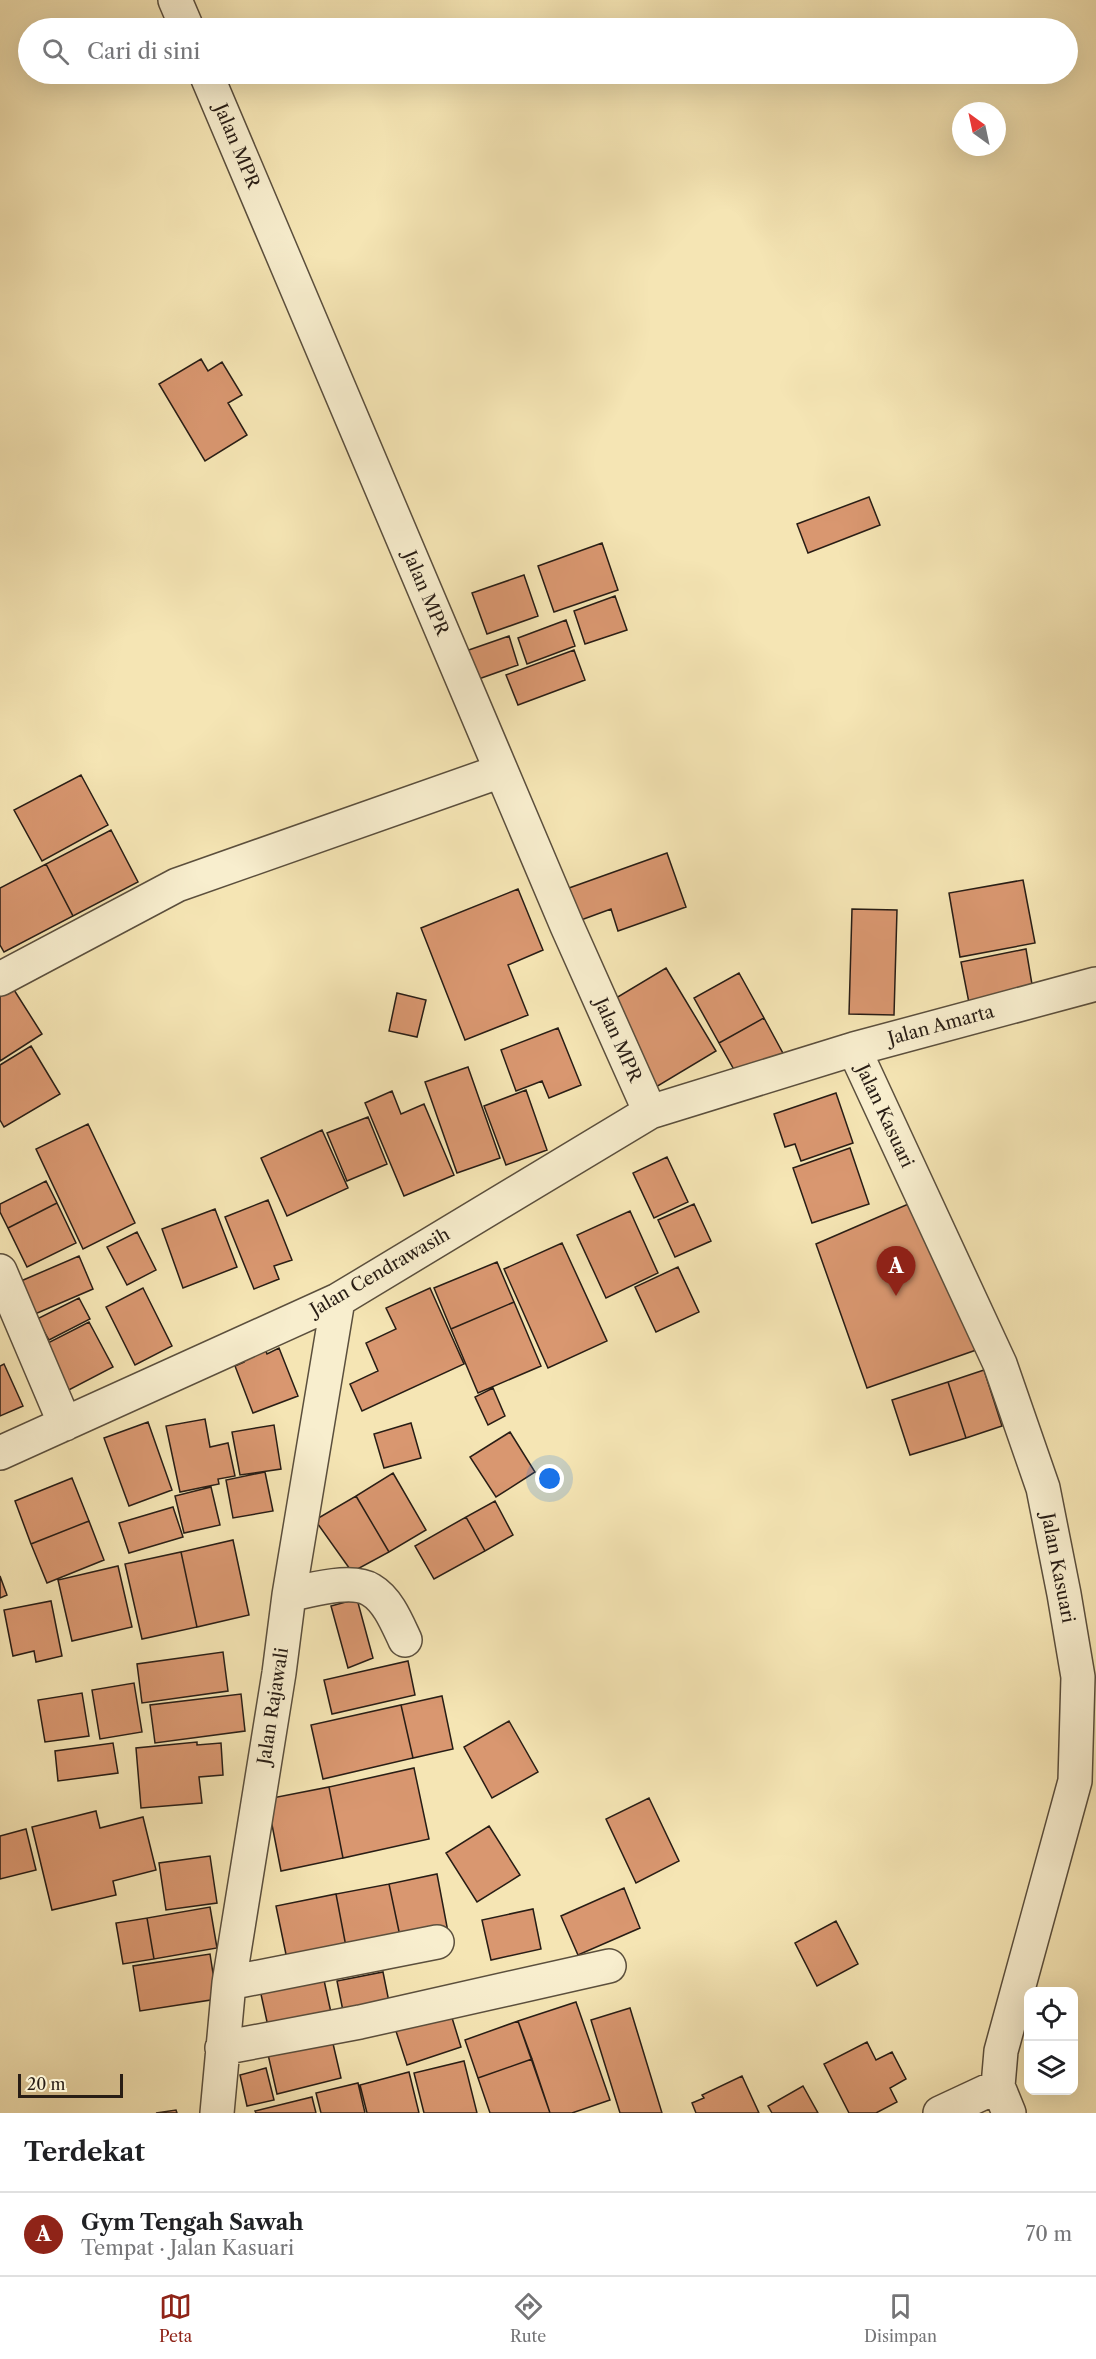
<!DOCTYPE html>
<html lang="id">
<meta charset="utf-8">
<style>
body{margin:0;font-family:"Libre Caslon Text",serif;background:#f6f6f6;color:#202124}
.controls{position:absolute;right:18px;bottom:18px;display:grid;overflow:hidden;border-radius:12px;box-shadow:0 6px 24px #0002}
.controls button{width:54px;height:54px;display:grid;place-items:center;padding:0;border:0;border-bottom:2px solid #e0e0e0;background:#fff;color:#202124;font:30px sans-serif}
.compass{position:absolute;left:952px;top:102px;width:54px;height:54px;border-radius:50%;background:#fff;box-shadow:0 6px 24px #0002;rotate:327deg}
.scale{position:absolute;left:18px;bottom:15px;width:105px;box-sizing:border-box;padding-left:6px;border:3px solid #281d15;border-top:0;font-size:16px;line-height:21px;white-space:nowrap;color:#281d15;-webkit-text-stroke:4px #f8eece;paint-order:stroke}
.you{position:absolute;left:550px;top:1479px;width:21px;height:21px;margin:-15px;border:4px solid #fff;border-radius:50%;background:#1a73e8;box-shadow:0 0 0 9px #1a73e833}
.badge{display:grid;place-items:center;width:39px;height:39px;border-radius:50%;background:#8f2418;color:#fff;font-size:20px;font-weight:700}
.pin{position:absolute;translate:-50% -50px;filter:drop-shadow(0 2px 3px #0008)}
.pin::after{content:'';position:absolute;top:32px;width:21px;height:18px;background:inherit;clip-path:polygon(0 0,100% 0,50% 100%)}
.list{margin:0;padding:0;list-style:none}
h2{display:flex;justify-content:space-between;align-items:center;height:78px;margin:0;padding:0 24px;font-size:26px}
h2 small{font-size:20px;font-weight:400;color:#757577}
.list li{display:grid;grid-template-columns:39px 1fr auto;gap:18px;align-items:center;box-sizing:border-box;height:84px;padding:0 24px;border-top:2px solid #e0e0e0}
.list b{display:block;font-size:22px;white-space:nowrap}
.list p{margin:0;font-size:20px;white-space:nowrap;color:#757577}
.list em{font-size:20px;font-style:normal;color:#757577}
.icon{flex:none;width:33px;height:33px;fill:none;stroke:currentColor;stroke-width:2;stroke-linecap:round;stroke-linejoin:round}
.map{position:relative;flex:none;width:1096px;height:2113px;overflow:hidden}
.search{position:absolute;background:#fff;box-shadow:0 6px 24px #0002;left:18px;right:18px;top:18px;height:66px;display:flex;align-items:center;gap:15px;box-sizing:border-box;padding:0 21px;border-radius:33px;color:#757577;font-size:22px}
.sheet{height:162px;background:#fff}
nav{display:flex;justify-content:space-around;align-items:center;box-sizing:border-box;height:84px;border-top:2px solid #e0e0e0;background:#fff;font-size:16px;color:#757577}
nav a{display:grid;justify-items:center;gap:3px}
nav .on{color:#8f2418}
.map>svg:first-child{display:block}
.building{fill:#d99770;stroke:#281d15;stroke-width:1.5}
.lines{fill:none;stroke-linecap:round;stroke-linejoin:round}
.minor-casing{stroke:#5b4f3d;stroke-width:36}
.minor{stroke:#f8eece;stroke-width:33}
.labels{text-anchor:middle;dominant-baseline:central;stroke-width:5;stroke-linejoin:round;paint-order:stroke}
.street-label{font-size:18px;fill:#281d15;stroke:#f8eece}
</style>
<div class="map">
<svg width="1096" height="2113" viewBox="0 0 1096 2113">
<rect width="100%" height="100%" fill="#f5e5b4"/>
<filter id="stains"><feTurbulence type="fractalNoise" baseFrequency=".00333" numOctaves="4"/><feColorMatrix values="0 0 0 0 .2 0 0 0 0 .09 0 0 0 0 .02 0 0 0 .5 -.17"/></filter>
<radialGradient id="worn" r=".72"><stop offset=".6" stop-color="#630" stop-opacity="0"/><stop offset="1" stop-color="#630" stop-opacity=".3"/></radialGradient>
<path class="building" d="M201,359L208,371L222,362L242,395L228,403L247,435L205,461L159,384Z
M869,497L880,525L808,553L797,524Z
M602,543L618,590L554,612L538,566Z
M524,575L538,616L487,634L472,593Z
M615,596L627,630L585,644L574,611Z
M566,620L575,646L527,664L518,638Z
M509,636L518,665L473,681L463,652Z
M574,650L585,680L518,705L506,675Z
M81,775L108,825L42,861L14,810Z
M111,830L138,882L73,916L46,864Z
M667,853L686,907L618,931L611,909L581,920L569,888Z
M46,864L73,916L4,952L0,945V888Z
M1023,880L1035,943L960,957L949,893Z
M518,889L543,950L508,965L528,1015L465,1040L421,928Z
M852,909L897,910L894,1015L849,1014Z
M1026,949L1034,996L970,1008L961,962Z
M666,968L716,1051L656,1087L606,1004Z
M739,973L764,1018L719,1043L694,998Z
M9,982L42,1034L0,1061V988Z
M397,993L426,1000L417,1037L389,1031Z
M764,1018L785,1057L741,1082L719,1043Z
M558,1028L581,1085L549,1098L542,1081L516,1091L501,1050Z
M31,1046L60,1094L4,1127L0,1120V1065Z
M468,1067L500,1158L457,1173L425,1082Z
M526,1090L547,1150L506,1165L484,1106Z
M392,1091L401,1114L424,1104L454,1175L404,1196L365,1103Z
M836,1093L853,1143L801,1161L795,1144L785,1147L774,1114Z
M368,1117L387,1164L347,1181L327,1133Z
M88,1124L135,1223L83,1249L36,1149Z
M322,1130L348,1188L287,1216L261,1158Z
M850,1148L869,1204L812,1223L793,1168Z
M667,1157L688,1202L654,1218L633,1173Z
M46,1181L57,1203L8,1228L0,1212V1204Z
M268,1200L292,1260L274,1266L279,1279L254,1289L225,1217Z
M913,1202L982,1348L867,1388L816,1244Z
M57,1203L76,1243L27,1267L8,1228Z
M694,1204L711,1241L675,1257L658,1220Z
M215,1209L237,1267L183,1288L162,1229Z
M630,1211L658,1273L606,1298L577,1235Z
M137,1232L156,1270L127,1285L107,1247Z
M562,1243L607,1341L548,1368L504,1269Z
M79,1256L93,1289L35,1314L21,1281Z
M497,1262L514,1302L451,1329L434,1288Z
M678,1267L699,1312L656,1332L635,1287Z
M143,1288L172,1346L135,1365L106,1307Z
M430,1288L464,1364L362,1411L350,1384L378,1371L366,1343L396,1329L386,1308Z
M79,1298L90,1319L49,1340L37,1319Z
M514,1302L541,1366L478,1393L451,1329Z
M89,1322L113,1367L63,1393L40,1347Z
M263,1343L267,1354L279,1348L298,1396L253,1413L235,1366L244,1362L240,1352Z
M4,1364L23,1406L0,1416V1366Z
M984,1370L1002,1426L966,1438L948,1382Z
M948,1382L966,1438L910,1455L892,1400Z
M493,1388L505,1416L488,1425L475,1397Z
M205,1419L210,1447L228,1443L235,1476L218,1479L219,1484L180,1492L166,1426Z
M148,1422L172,1490L129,1506L104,1438Z
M411,1423L421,1458L384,1468L374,1434Z
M274,1425L281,1469L240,1475L232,1432Z
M510,1432L535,1472L496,1497L470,1457Z
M265,1472L273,1511L233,1518L226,1480Z
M393,1473L426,1530L389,1552L356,1496Z
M72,1478L89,1521L31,1544L15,1501Z
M211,1487L220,1525L184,1533L175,1496Z
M356,1496L389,1552L352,1572L315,1520Z
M495,1501L513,1535L485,1551L466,1517Z
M173,1507L183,1537L129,1553L119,1523Z
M466,1517L485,1551L434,1579L415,1546Z
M89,1521L104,1560L47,1583L31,1544Z
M233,1540L249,1615L197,1627L181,1552Z
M181,1552L197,1627L142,1639L125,1564Z
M118,1566L132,1627L72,1641L58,1580Z
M0,1576L7,1595L0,1598Z
M357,1599L373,1658L348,1668L331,1606Z
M51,1601L62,1656L36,1662L34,1651L13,1656L4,1610Z
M223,1652L228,1691L142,1703L137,1664Z
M408,1661L415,1695L332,1714L324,1680Z
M134,1683L142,1732L100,1739L92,1690Z
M82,1693L89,1736L45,1742L38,1700Z
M241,1694L245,1731L155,1743L150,1705Z
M442,1696L453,1749L413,1758L401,1705Z
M401,1705L413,1758L323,1779L311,1725Z
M509,1721L538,1772L492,1798L464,1747Z
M197,1742V1745L221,1743L223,1775L199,1777L202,1803L141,1808L136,1748Z
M113,1743L118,1773L58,1781L55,1751Z
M414,1768L429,1839L343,1858L329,1787Z
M329,1787L343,1858L281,1871L267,1799Z
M649,1798L679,1861L636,1883L606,1819Z
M96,1811L100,1828L143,1817L156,1870L113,1881L116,1895L52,1910L32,1827Z
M489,1826L520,1875L477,1902L446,1853Z
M26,1829L36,1870L0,1879V1836Z
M210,1856L217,1903L166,1910L159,1863Z
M437,1874L448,1932L401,1941L389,1884Z
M389,1884L401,1941L347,1952L336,1894Z
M624,1888L640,1928L578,1955L561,1916Z
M336,1894L347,1952L288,1964L276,1906Z
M210,1907L217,1948L154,1959L147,1918Z
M533,1909L541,1949L491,1960L482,1920Z
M147,1918L154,1959L123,1964L116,1923Z
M836,1921L858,1964L817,1986L795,1943Z
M210,1954L217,1999L140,2011L133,1966Z
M322,1971L332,2017L269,2031L259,1985Z
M383,1972L390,2007L344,2016L337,1981Z
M576,2002L610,2100L572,2113H550L518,2021Z
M449,2008L461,2047L407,2065L394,2025Z
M630,2008L662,2113H620L591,2020Z
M518,2021L532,2059L478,2078L465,2040Z
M331,2035L341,2078L277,2094L267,2050Z
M867,2042L876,2060L892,2052L906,2079L890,2088L897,2102L876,2113H849L824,2064Z
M532,2059L550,2113H490L478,2078Z
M464,2061L477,2113H424L414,2073Z
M266,2068L274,2100L247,2106L240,2075Z
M409,2072L419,2113H367L360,2085Z
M742,2076L759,2113H696L692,2103L704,2098L702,2095Z
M358,2083L365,2113H321L316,2093Z
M803,2086L818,2113H772L768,2106Z
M312,2097L316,2113H256L255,2111Z
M176,2110L177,2113H156Z"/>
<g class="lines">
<defs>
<path id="minor" d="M175,0L187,28
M206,74L567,926L650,1112
M0,979L177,885L501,771
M854,1049L1000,1364L1043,1488L1064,1594L1078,1677L1075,1781L1001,2051L998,2086L1009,2113
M0,1271L65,1424
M0,1453L338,1300L650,1112L854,1049L1096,984
M289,1595C309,1590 352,1578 371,1590C388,1600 397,1623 405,1640
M229,1983L437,1942
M222,2048L360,2022L609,1966
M217,2113L229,1983L279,1673L289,1595L338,1300
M940,2113L998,2086"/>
</defs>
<use href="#minor" class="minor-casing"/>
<use href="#minor" class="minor"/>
</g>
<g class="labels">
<g class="street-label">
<text transform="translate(237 146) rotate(67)">Jalan MPR</text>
<text transform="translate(426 593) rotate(67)">Jalan MPR</text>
<text transform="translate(941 1025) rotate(-15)">Jalan Amarta</text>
<text transform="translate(618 1040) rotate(66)">Jalan MPR</text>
<text transform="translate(885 1116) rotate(65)">Jalan Kasuari</text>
<text transform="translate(380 1272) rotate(-30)">Jalan Cendrawasih</text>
<text transform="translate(1058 1568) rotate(79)">Jalan Kasuari</text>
<text transform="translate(273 1706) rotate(-81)">Jalan Rajawali</text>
</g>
</g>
<rect width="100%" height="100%" filter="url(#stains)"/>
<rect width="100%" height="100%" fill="url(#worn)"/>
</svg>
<div class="controls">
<button><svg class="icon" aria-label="locate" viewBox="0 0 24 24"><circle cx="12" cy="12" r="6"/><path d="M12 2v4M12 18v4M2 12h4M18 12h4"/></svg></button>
<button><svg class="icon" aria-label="layers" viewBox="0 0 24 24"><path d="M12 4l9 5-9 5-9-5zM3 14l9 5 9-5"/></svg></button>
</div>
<svg class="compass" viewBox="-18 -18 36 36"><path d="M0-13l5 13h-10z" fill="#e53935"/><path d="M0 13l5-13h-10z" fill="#757577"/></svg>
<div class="scale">20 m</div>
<div class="you"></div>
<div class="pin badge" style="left:896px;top:1296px">A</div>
<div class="search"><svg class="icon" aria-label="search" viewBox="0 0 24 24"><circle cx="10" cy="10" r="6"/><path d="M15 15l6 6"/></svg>Cari di sini</div>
</div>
<section class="sheet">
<h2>Terdekat<small></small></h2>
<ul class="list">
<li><span class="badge">A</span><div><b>Gym Tengah Sawah</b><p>Tempat · Jalan Kasuari</p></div><em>70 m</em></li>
</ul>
</section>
<nav>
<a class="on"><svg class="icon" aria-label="map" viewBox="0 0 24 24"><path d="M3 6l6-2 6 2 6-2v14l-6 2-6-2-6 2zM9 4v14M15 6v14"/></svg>Peta</a>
<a><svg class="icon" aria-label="directions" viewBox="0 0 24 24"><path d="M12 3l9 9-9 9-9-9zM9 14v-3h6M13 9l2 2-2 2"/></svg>Rute</a>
<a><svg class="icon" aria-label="saved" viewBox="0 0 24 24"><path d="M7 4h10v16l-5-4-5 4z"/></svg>Disimpan</a>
</nav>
